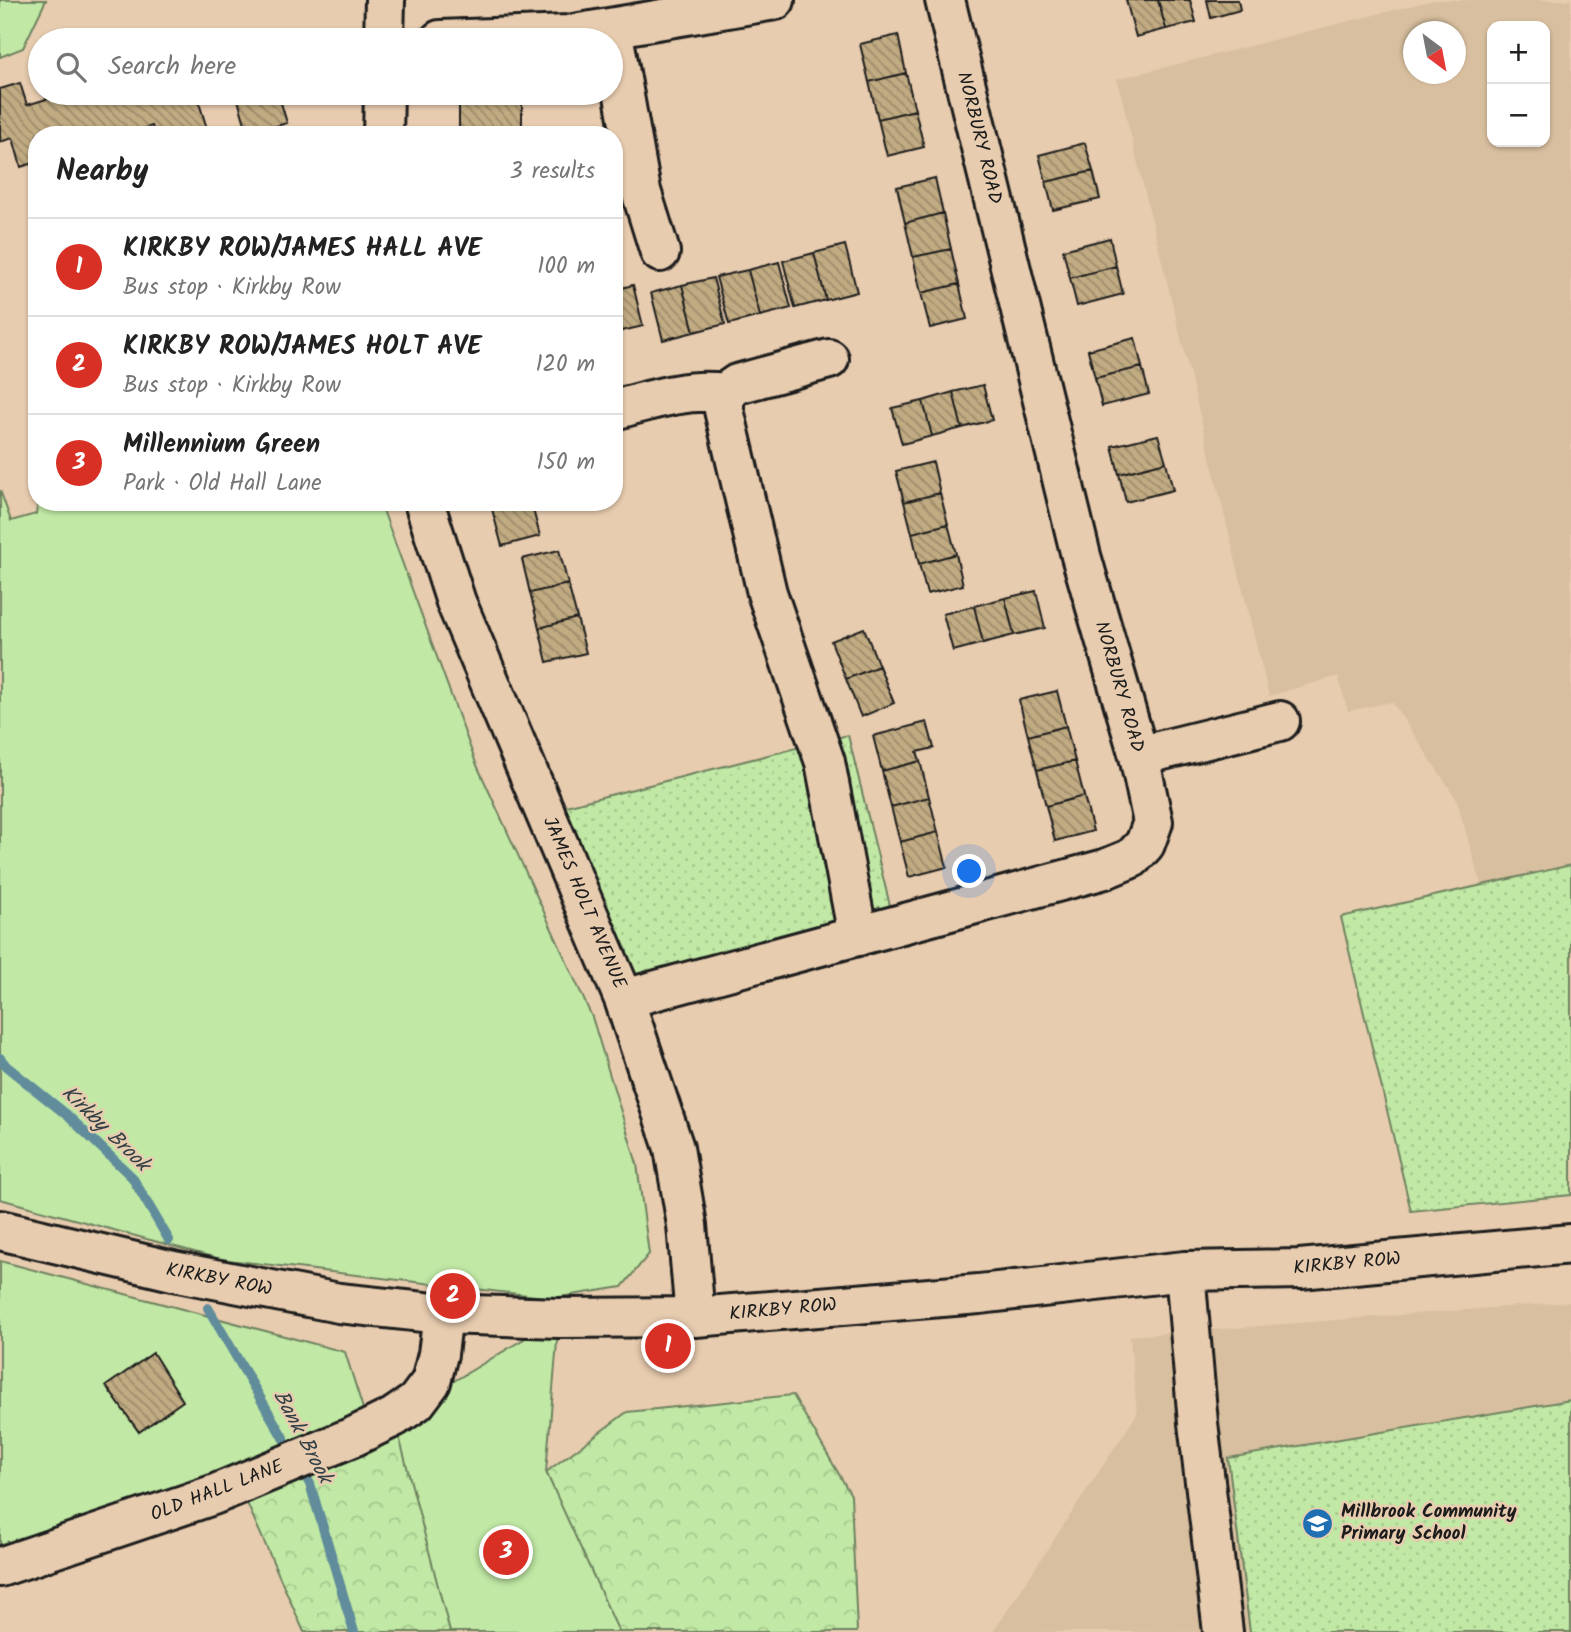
<!DOCTYPE html>
<meta charset="utf-8">
<style>
body{margin:0;font-family:Kalam,sans-serif;background:#f2f2f2;color:#222}
.controls{position:absolute;right:21px;top:21px;display:grid;overflow:hidden;border-radius:14px;box-shadow:0 2px 5px #0004}
.controls button{width:63px;height:63px;display:grid;place-items:center;padding:0;border:0;border-bottom:2px solid #e0e0e0;background:#fff;color:#222;font:35px sans-serif}
.compass{position:absolute;left:1403px;top:21px;width:63px;height:63px;border-radius:50%;background:#fff;box-shadow:0 2px 5px #0004;rotate:148deg}
.you{position:absolute;left:970px;top:872px;width:24px;height:24px;margin:-18px;border:5px solid #fff;border-radius:50%;background:#1a73e8;box-shadow:0 0 0 10px #1a73e833}
.badge{display:grid;place-items:center;width:46px;height:46px;border-radius:50%;background:#d93025;color:#fff;font-size:23px;font-weight:700}
.pin{position:absolute;translate:-50% -50%;border:4px solid #fff;box-shadow:0 2px 7px #0006}
.list{margin:0;padding:0;list-style:none}
h2{display:flex;justify-content:space-between;align-items:center;height:91px;margin:0;padding:0 28px;font-size:30px}
h2 small{font-size:23px;font-weight:400;color:#767676}
.list li{display:grid;grid-template-columns:46px 1fr auto;gap:21px;align-items:center;box-sizing:border-box;height:98px;padding:0 28px;border-top:2px solid #e0e0e0}
.list b{display:block;font-size:26px;white-space:nowrap}
.list p{margin:0;font-size:23px;white-space:nowrap;color:#767676}
.list em{font-size:23px;font-style:normal;color:#767676}
.icon{flex:none;width:38px;height:38px;fill:none;stroke:currentColor;stroke-width:2;stroke-linecap:round;stroke-linejoin:round}
.map{position:relative;flex:none;width:1571px;height:1632px;overflow:hidden}
.search{position:absolute;background:#fff;box-shadow:0 2px 5px #0004;left:28px;top:28px;width:595px;height:77px;display:flex;align-items:center;gap:18px;box-sizing:border-box;padding:0 24px;border-radius:38px;color:#767676;font-size:26px}
.panel{position:absolute;background:#fff;box-shadow:0 2px 5px #0004;left:28px;top:126px;width:595px;height:385px;border-radius:28px}
.map>svg:first-child{display:block}
.built{fill:#d8bf9f;fill-rule:evenodd}
.grass{fill:url(#grass-dots);stroke:#6e8260;stroke-width:2}
.forest{fill:url(#forest-crowns);stroke:#6e8260;stroke-width:2}
.green{fill:#c1e9a5;stroke:#6e8260;stroke-width:2}
.lines{fill:none;stroke-linecap:round;stroke-linejoin:round}
.stream{stroke:#608c9b;stroke-width:10}
.building{fill:url(#building-back-hatch);stroke:#1c1c1c;stroke-width:2}
.minor-casing{stroke:#1c1c1c;stroke-width:44}
.minor{stroke:#e8ccaf;stroke-width:38}
.labels{text-anchor:middle;dominant-baseline:central;stroke-width:5;stroke-linejoin:round;paint-order:stroke}
.street-label{font-size:19px;fill:#1c1c1c;stroke:#e8ccaf}
.poi-label{font-size:19px;font-weight:bold;fill:#1c1c1c;stroke:#e8ccaf;text-anchor:start}
.water-label{font-size:21px;font-style:italic;fill:#334146;stroke:#e8ccaf}
</style>
<div class="map">
<svg width="1571" height="1632" viewBox="0 0 1571 1632">
<defs>
<pattern id="grass-dots" width="8" height="8" patternUnits="userSpaceOnUse" patternTransform="scale(1.75)"><rect width="8" height="8" fill="#c1e9a5"/><path d="M2 2h.1M6 6h.1" fill="none" stroke="#a5c78d" stroke-width="1.8" stroke-linecap="round"/></pattern>
<pattern id="forest-crowns" width="20" height="18" patternUnits="userSpaceOnUse" patternTransform="scale(1.75)"><rect width="20" height="18" fill="#c1e9a5"/><path d="M2 6a3 3 0 1 1 6 0M12 15a3 3 0 1 1 6 0" fill="none" stroke="#a5c78d"/></pattern>
<pattern id="building-back-hatch" width="6" height="6" patternUnits="userSpaceOnUse" patternTransform="scale(1.75)"><rect width="6" height="6" fill="#c1ab82"/><path d="M-1 5l2 2M0 0l6 6M5-1l2 2" fill="none" stroke="#9c8a6a"/></pattern>
</defs>
<rect width="100%" height="100%" fill="#e8ccaf"/>
<filter id="ink" filterUnits="userSpaceOnUse"><feTurbulence type="fractalNoise" baseFrequency=".0143" numOctaves="2"/><feDisplacementMap in="SourceGraphic" scale="14" xChannelSelector="R" yChannelSelector="G"/><feConvolveMatrix kernelMatrix="1 2 1 2 8 2 1 2 1" color-interpolation-filters="sRGB"/></filter>
<g filter="url(#ink)">
<path class="built" d="M1434,0H1571V864L1481,885L1456,798L1392,702L1348,711L1338,676L1269,696L1117,79ZM1492,26H1545V142H1492ZM1414,32H1456V74H1414Z
M1571,1302V1632H993L1137,1414L1130,1336Z"/>
<path class="grass" d="M848,735L895,926L624,999L546,811Z
M1571,865V1195L1411,1211L1341,917Z
M1571,1400V1632H1250L1228,1458Z"/>
<path class="forest" d="M793,1395L851,1495L857,1632H613L546,1472L627,1412Z
M394,1417L453,1632H304L239,1485Z"/>
<path class="green" d="M0,0H46L23,48L0,57Z
M0,490L11,521L36,514L38,502H380L476,763L592,1017L637,1164L649,1254L622,1287L553,1298L220,1259L0,1199Z
M0,1261L345,1352L365,1415L0,1558Z
M559,1318L546,1472L619,1632H450L394,1417Z"/>
<g class="lines">
<path class="stream" d="M0,1058L6,1066L67,1115L132,1177L169,1240
M208,1308L310,1484L354,1632"/>
</g>
<path class="building" d="M1126,0H1158L1166,29L1136,37Z
M1158,0H1190L1196,22L1166,29Z
M1207,0H1238L1240,10L1211,18Z
M898,35L906,73L869,82L860,44Z
M906,73L915,110L878,119L869,82Z
M20,83L27,105L66,93H196L209,135H155L152,126L124,135H37V162L21,167L13,138L0,142V89Z
M236,93H278L287,123L248,134Z
M459,93H522V135H459Z
M915,110L924,147L887,156L878,119Z
M1085,143L1093,171L1046,182L1039,155Z
M1093,171L1100,199L1053,210L1046,182Z
M935,178L943,213L905,223L897,187Z
M943,213L951,249L913,257L905,223Z
M1110,238L1116,266L1070,278L1063,250Z
M845,245L857,292L826,300L814,253Z
M951,249L959,284L921,293L913,257Z
M814,253L826,300L795,308L783,261Z
M779,262L791,308L760,316L748,270Z
M1116,266L1123,294L1077,306L1070,278Z
M748,270L760,316L729,324L716,277Z
M713,278L725,324L694,332L682,285Z
M959,284L967,319L930,328L921,293Z
M633,285L643,326L614,333V290Z
M682,285L694,332L663,340L651,293Z
M1135,338L1142,367L1095,378L1088,350Z
M1142,367L1149,394L1102,406L1095,378Z
M983,385L992,420L962,428L953,392Z
M953,392L962,428L932,436L923,401Z
M923,401L932,436L902,444L892,408Z
M1158,435L1166,462L1119,474L1112,446Z
M933,462L940,493L904,502L896,471Z
M1166,462L1173,490L1126,502L1119,474Z
M940,493L948,524L912,533L904,502Z
M517,502H531L540,536L502,546L492,509Z
M948,524L956,554L919,564L912,533Z
M559,550L568,584L530,593L522,559Z
M956,554L963,585L927,594L919,564Z
M568,584L577,618L539,628L530,593Z
M1036,591L1045,628L1014,635L1005,598Z
M1005,598L1014,635L983,643L974,606Z
M974,606L983,643L953,651L943,614Z
M577,618L586,653L547,662L539,628Z
M864,628L879,666L846,679L831,641Z
M879,666L894,703L861,717L846,679Z
M1057,691L1066,726L1028,736L1019,700Z
M927,722L934,748L917,752L920,761L882,771L873,736Z
M1066,726L1075,761L1037,770L1028,736Z
M920,761L929,797L891,807L882,771Z
M1075,761L1084,796L1046,806L1037,770Z
M1084,796L1093,831L1055,841L1046,806Z
M929,797L938,832L900,842L891,807Z
M938,832L947,867L909,877L900,842Z
M153,1353L183,1401L139,1432L106,1386Z"/>
<g class="lines">
<defs>
<path id="minor" d="M612,28L641,191L660,252
M384,40L385,0
M440,40L568,35L775,0
M383,135L384,93
M829,359L737,384L724,393V410L767,593L825,762L858,936
M614,410C651,400 686,388 724,393
M424,502L456,602L624,999L674,1148L687,1225L695,1317
M1139,756L1280,721
M624,999L1105,869L1132,858L1145,844L1153,822L1139,756L1081,556L945,0
M0,1230L173,1271L339,1303L443,1314L559,1318L695,1317L979,1294L1185,1271L1300,1269L1571,1244
M1185,1271L1198,1423L1223,1632
M0,1567L213,1495L355,1436L394,1417L416,1402L431,1382L438,1354L443,1314"/>
</defs>
<use href="#minor" class="minor-casing"/>
<use href="#minor" class="minor"/>
</g>
</g>
<defs>
<symbol id="school-disc" viewBox="-11 -11 22 22"><circle r="9.5" fill="#1f6fb2" stroke="#e8ccaf"/><path d="M0-5L7-2L0 1L-7-2ZM-4 1L0 2.5L4 1V4Q0 6-4 4Z" fill="#fff"/></symbol>
</defs>
<g fill-rule="evenodd">
<use href="#school-disc" x="1300" y="1506" width="35" height="35"/>
</g>
<g class="labels">
<g class="street-label">
<text transform="translate(979 138) rotate(76)">NORBURY ROAD</text>
<text transform="translate(1119 687) rotate(74)">NORBURY ROAD</text>
<text transform="translate(584 903) rotate(67)">JAMES HOLT AVENUE</text>
<text transform="translate(1347 1264) rotate(-5)">KIRKBY ROW</text>
<text transform="translate(219 1280) rotate(11)">KIRKBY ROW</text>
<text transform="translate(783 1310) rotate(-5)">KIRKBY ROW</text>
<text transform="translate(217 1491) rotate(-21)">OLD HALL LANE</text>
</g>
<g class="poi-label">
<text x="1341" y="1512">Millbrook Community<tspan x="1341" dy="22">Primary School</tspan></text>
</g>
<g class="water-label">
<text transform="translate(105 1129) rotate(44)">Kirkby Brook</text>
<text transform="translate(302 1437) rotate(62)">Bank Brook</text>
</g>
</g>
</svg>
<div class="controls">
<button>+</button>
<button>−</button>
</div>
<svg class="compass" viewBox="-18 -18 36 36"><path d="M0-13l5 13h-10z" fill="#e53935"/><path d="M0 13l5-13h-10z" fill="#767676"/></svg>
<div class="you"></div>
<div class="pin badge" style="left:668px;top:1346px">1</div>
<div class="pin badge" style="left:453px;top:1296px">2</div>
<div class="pin badge" style="left:506px;top:1552px">3</div>
<div class="search"><svg class="icon" aria-label="search" viewBox="0 0 24 24"><circle cx="10" cy="10" r="6"/><path d="M15 15l6 6"/></svg>Search here</div>
<section class="panel">
<h2>Nearby<small>3 results</small></h2>
<ul class="list">
<li><span class="badge">1</span><div><b>KIRKBY ROW/JAMES HALL AVE</b><p>Bus stop · Kirkby Row</p></div><em>100 m</em></li>
<li><span class="badge">2</span><div><b>KIRKBY ROW/JAMES HOLT AVE</b><p>Bus stop · Kirkby Row</p></div><em>120 m</em></li>
<li><span class="badge">3</span><div><b>Millennium Green</b><p>Park · Old Hall Lane</p></div><em>150 m</em></li>
</ul>
</section>
</div>
